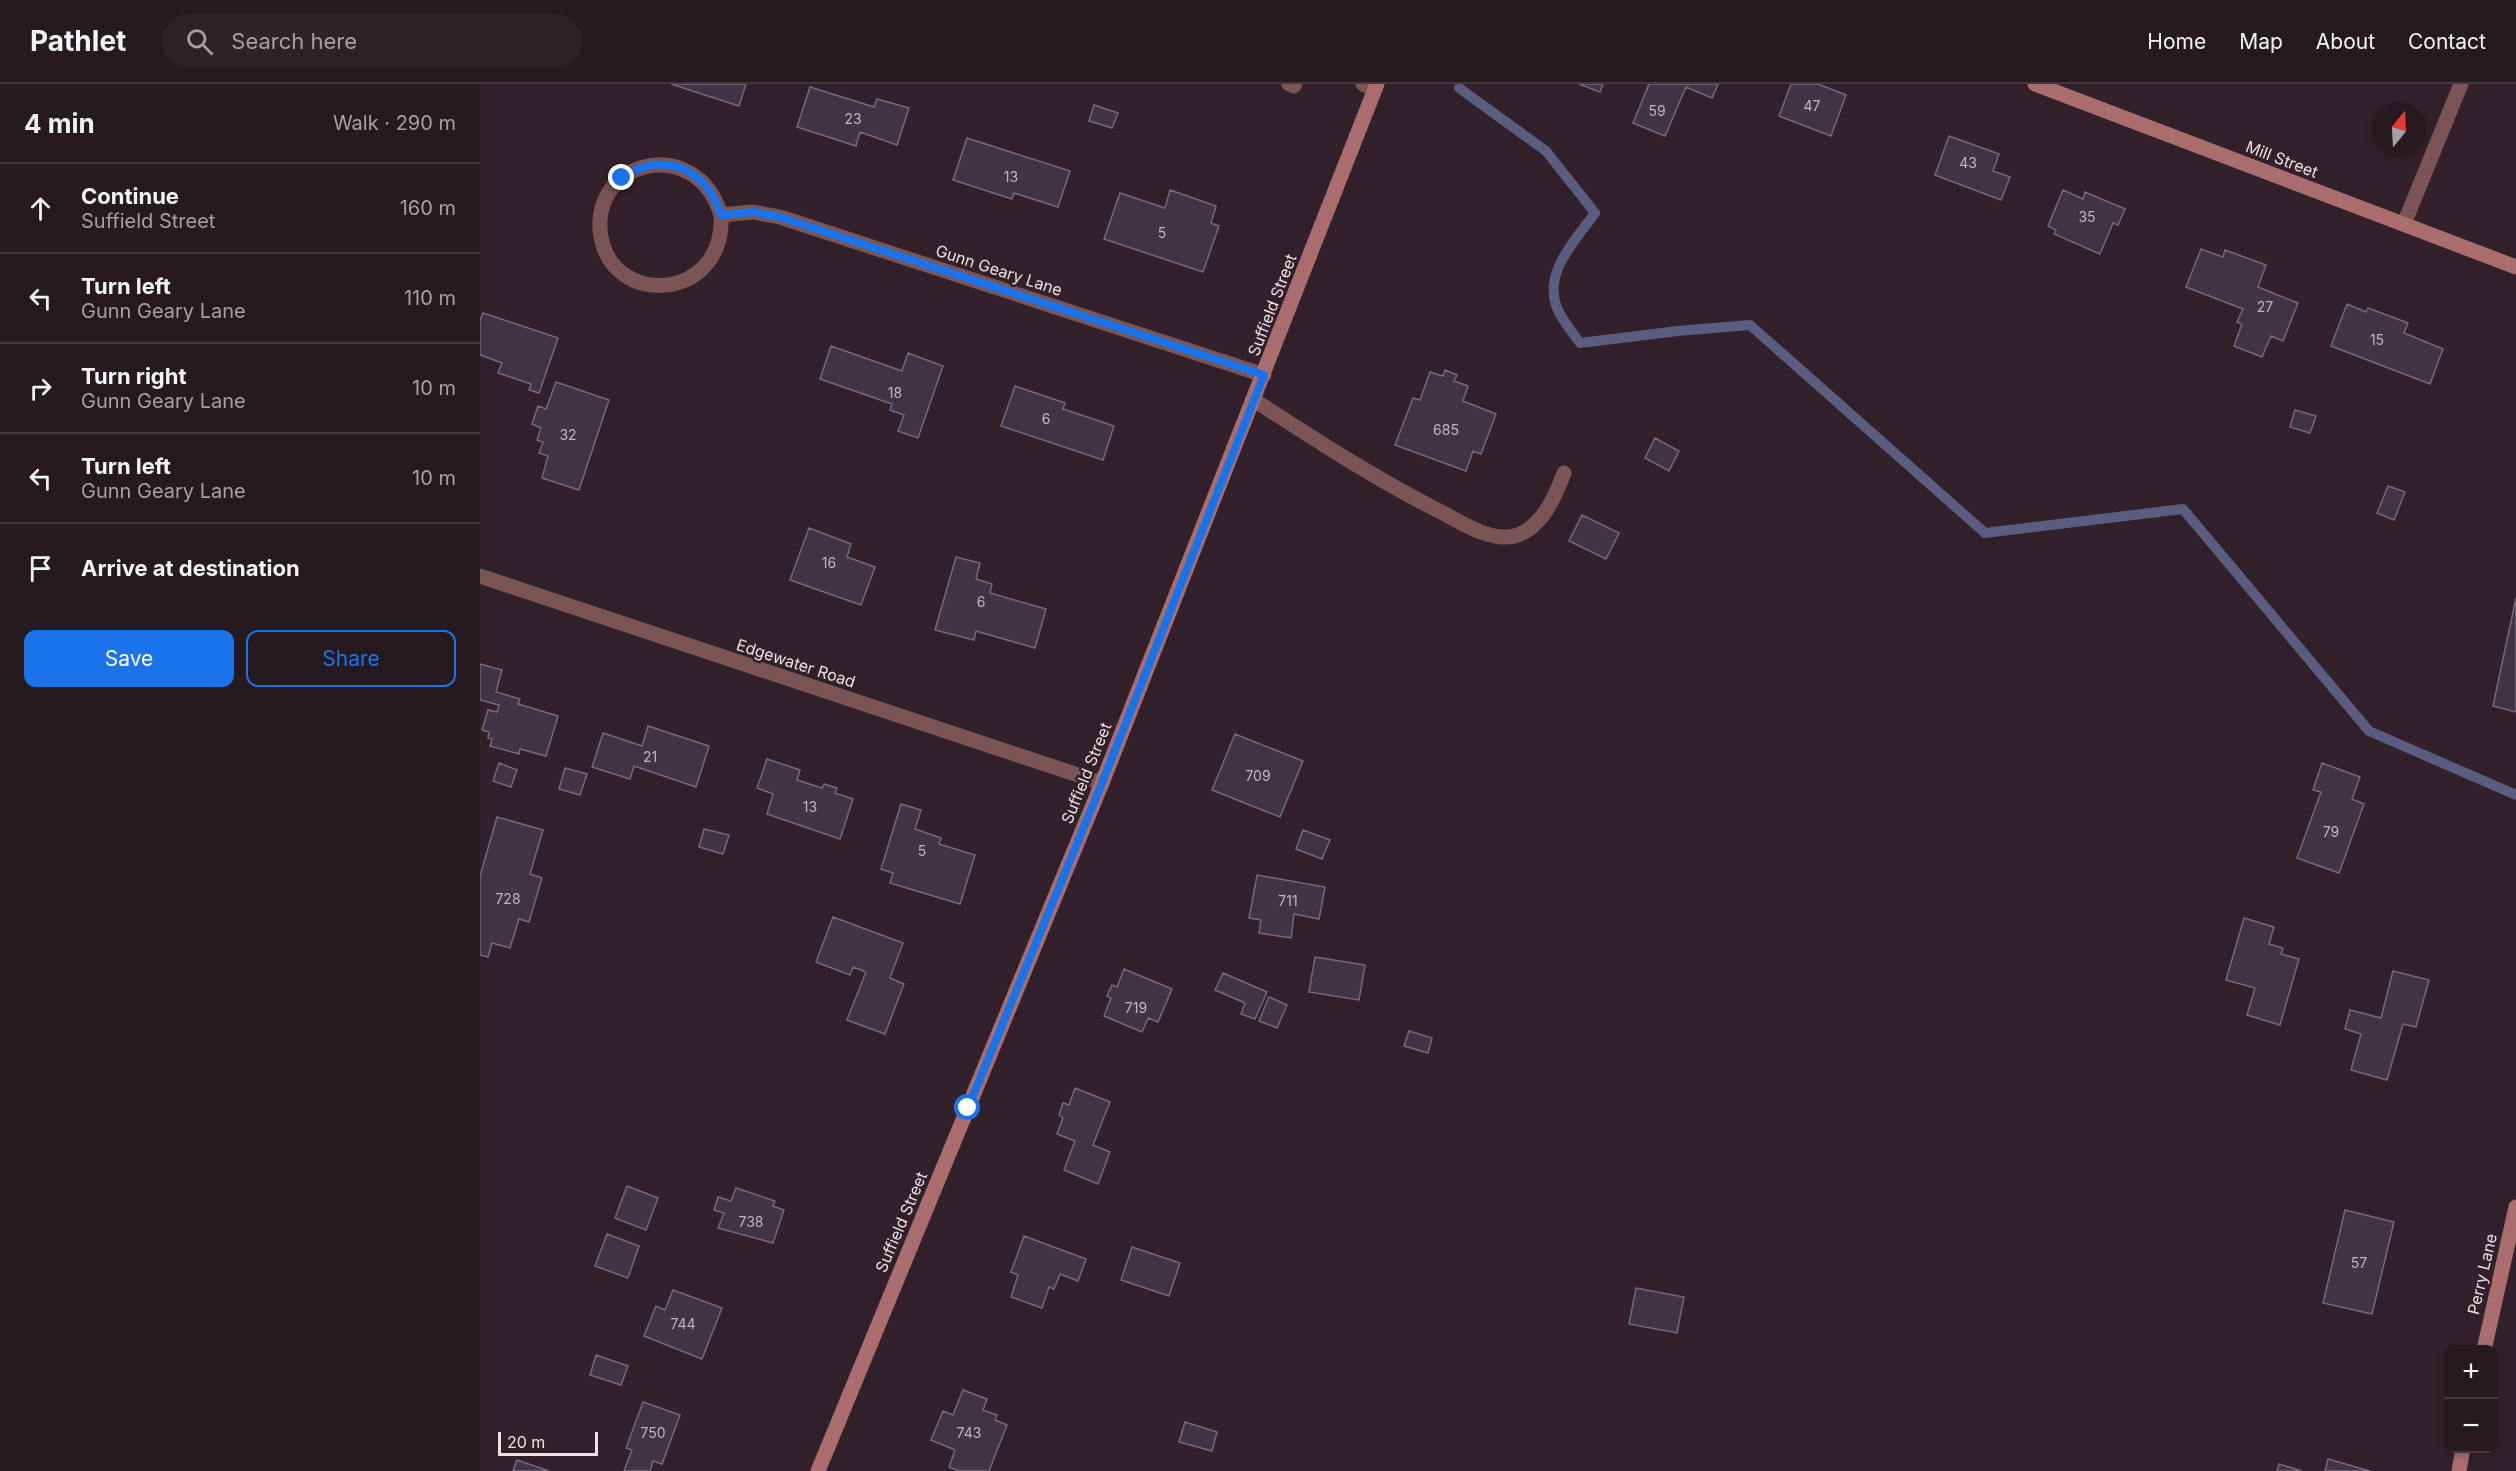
<!DOCTYPE html>
<meta charset="utf-8">
<style>
body{margin:0;font-family:Inter,sans-serif;background:#2e2229;color:#f1f3f6}
.controls{position:absolute;right:18px;bottom:18px;display:grid;overflow:hidden;border-radius:12px;box-shadow:0 3px 9px #0003}
.controls button{width:54px;height:54px;display:grid;place-items:center;padding:0;border:0;border-bottom:2px solid #42383e;background:#261920;color:#f1f3f6;font:30px sans-serif}
.compass{position:absolute;left:1892px;top:18px;width:54px;height:54px;border-radius:50%;background:#261920;box-shadow:0 3px 9px #0003;rotate:18deg}
.scale{position:absolute;left:18px;bottom:15px;width:100px;box-sizing:border-box;padding-left:6px;border:3px solid #ece0e6;border-top:0;font-size:16px;line-height:21px;white-space:nowrap;color:#ece0e6;-webkit-text-stroke:4px #32212a;paint-order:stroke}
.stop{position:absolute;width:18px;height:18px;margin:-14px;border:4px solid #1a73e8;border-radius:50%;background:#fff}
.stop.end{background:#1a73e8;border-color:#fff;box-shadow:0 2px 6px #0008}
.list{margin:0;padding:0;list-style:none}
h2{display:flex;justify-content:space-between;align-items:center;height:78px;margin:0;padding:0 24px;font-size:26px}
h2 small{font-size:20px;font-weight:400;color:#a4a0a5}
.list li{display:grid;grid-template-columns:39px 1fr auto;gap:18px;align-items:center;box-sizing:border-box;height:90px;padding:0 24px;border-top:2px solid #42383e}
.list b{display:block;font-size:22px;white-space:nowrap}
.list p{margin:0;font-size:20px;white-space:nowrap;color:#a4a0a5}
.list em{font-size:20px;font-style:normal;color:#a4a0a5}
.actions{display:flex;gap:12px;padding:18px 24px}
.actions a{flex:1;padding:14px 0;border:2px solid #1a73e8;border-radius:12px;text-align:center;font-size:21px;color:#1a73e8}
.actions .main{background:#1a73e8;color:#fff}
.icon{flex:none;width:33px;height:33px;fill:none;stroke:currentColor;stroke-width:2;stroke-linecap:round;stroke-linejoin:round}
.map{position:relative;flex:none;width:2036px;height:1387px;overflow:hidden}
header{display:flex;align-items:center;gap:36px;box-sizing:border-box;height:84px;padding:0 30px;background:#261920;border-bottom:2px solid #42383e}
header strong{font-size:28px}
nav{display:flex;gap:33px;margin-inline-start:auto;font-size:21px}
.search{width:420px;height:54px;background:#2e2229;display:flex;align-items:center;gap:15px;box-sizing:border-box;padding:0 21px;border-radius:33px;color:#a4a0a5;font-size:22px}
main{display:flex}
aside{flex:1;background:#261920}
.map>svg:first-child{display:block}
.lines{fill:none;stroke-linecap:round;stroke-linejoin:round}
.stream{stroke:#5b5d80;stroke-width:10}
.building{fill:#3f3544;stroke:#74697a;stroke-width:1.5}
.lane{stroke:#7b5554;stroke-width:15}
.street{stroke:#7b5554;stroke-width:15}
.secondary{stroke:#aa6d6d;stroke-width:15}
.route{stroke:#1a73e8;stroke-width:8}
.labels{text-anchor:middle;dominant-baseline:central;stroke-width:5;stroke-linejoin:round;paint-order:stroke}
.number-label{font-size:14px;fill:#c1b5be}
.street-label{font-size:16px;fill:#ece0e6;stroke:#32212a}
</style>
<header>
<strong>Pathlet</strong>
<div class="search"><svg class="icon" aria-label="search" viewBox="0 0 24 24"><circle cx="10" cy="10" r="6"/><path d="M15 15l6 6"/></svg>Search here</div>
<nav><a>Home</a><a>Map</a><a>About</a><a>Contact</a></nav>
</header>
<main>
<aside>
<h2>4 min<small>Walk · 290 m</small></h2>
<ul class="list">
<li><svg class="icon" aria-label="ahead" viewBox="0 0 24 24"><path d="M12 20V5M6 11l6-6 6 6"/></svg><div><b>Continue</b><p>Suffield Street</p></div><em>160 m</em></li>
<li><svg class="icon" aria-label="left" viewBox="0 0 24 24"><path d="M17 20v-9H6M10 6l-5 5 5 5"/></svg><div><b>Turn left</b><p>Gunn Geary Lane</p></div><em>110 m</em></li>
<li><svg class="icon" aria-label="right" viewBox="0 0 24 24"><path d="M7 20v-9h11M14 6l5 5-5 5"/></svg><div><b>Turn right</b><p>Gunn Geary Lane</p></div><em>10 m</em></li>
<li><svg class="icon" aria-label="left" viewBox="0 0 24 24"><path d="M17 20v-9H6M10 6l-5 5 5 5"/></svg><div><b>Turn left</b><p>Gunn Geary Lane</p></div><em>10 m</em></li>
<li><svg class="icon" aria-label="arrive" viewBox="0 0 24 24"><path d="M6 21V4h12l-3 4 3 4H6"/></svg><div><b>Arrive at destination</b></div></li>
</ul>
<div class="actions"><a class="main">Save</a><a>Share</a></div>
</aside>
<div class="map">
<svg width="2036" height="1387" viewBox="0 0 2036 1387">
<rect width="100%" height="100%" fill="#32212a"/>
<g class="lines">
<path class="stream" d="M979,4L1066,67L1115,129C1095,157 1063,188 1077,224C1082,236 1092,248 1100,259L1198,247L1270,241L1505,449L1703,425L1889,647L2036,711"/>
</g>
<path class="building" d="M191,0H266L259,22Z
M1099,0H1123L1120,8Z
M1169,0H1238L1232,14L1206,3L1185,52L1153,39Z
M1311,0H1338L1366,11L1351,52L1299,32Z
M330,3L394,23L397,15L429,24L417,61L380,48L376,62L317,43Z
M614,21L638,29L632,44L609,37Z
M1469,52L1519,70L1513,87L1530,93L1521,116L1455,91Z
M487,54L590,87L578,123L534,109L532,115L473,96Z
M690,106L736,122L731,139L739,142L723,188L624,155L640,109L685,124Z
M1583,106L1603,115L1605,108L1645,125L1638,141L1633,139L1620,170L1574,150L1576,146L1568,142Z
M1721,165L1743,173L1745,166L1786,181L1778,203L1818,219L1803,257L1791,252L1782,273L1754,262L1762,240L1757,238L1763,225L1706,203Z
M1867,220L1886,228L1888,224L1928,239L1924,249L1963,265L1950,300L1851,262Z
M3,229L78,254L59,309L49,306L51,300L18,289L22,279L0,271V237Z
M351,262L422,287L428,269L463,282L438,354L418,347L424,331L410,326L412,320L340,295Z
M965,286L977,291L974,297L988,302L983,317L1016,330L1001,370L993,367L986,387L915,361L933,314L940,316L950,288L963,292Z
M76,298L129,316L99,406L62,394L68,372L59,369L63,358L57,356L61,344L52,340L58,322L66,325Z
M535,302L585,319L583,325L634,342L623,376L521,342Z
M1815,326L1836,332L1830,349L1810,343Z
M1175,354L1199,367L1189,387L1165,374Z
M1908,402L1925,408L1914,436L1897,429Z
M1102,431L1139,449L1126,475L1089,457Z
M329,444L371,460L367,473L395,483L381,521L310,496Z
M476,473L500,479L496,495L512,500L510,509L566,525L555,564L496,547L494,556L455,546Z
M2036,514V628L2013,622Z
M0,580L22,586L16,608L40,615L38,620L78,632L66,672L40,665L39,670L10,662L12,655L8,654L9,648L2,646L8,626L17,628L19,621L0,616Z
M168,642L229,662L216,703L154,682L150,695L112,683L123,649L162,662Z
M755,650L823,677L800,733L732,706Z
M287,675L320,686L317,696L342,704L344,700L357,704L355,709L373,715L360,755L287,730L293,710L277,704Z
M19,679L37,686L31,703L13,697Z
M1842,679L1880,693L1872,715L1884,720L1859,789L1817,774L1841,708L1833,706Z
M85,684L107,690L100,711L79,705Z
M421,720L441,726L435,745L461,754L459,760L495,771L480,820L410,799L413,789L401,785Z
M17,733L63,746L50,790L62,794L49,838L39,835L30,864L12,859L8,873L0,871V792Z
M224,745L249,751L243,770L219,763Z
M823,746L850,756L842,775L816,765Z
M777,791L845,803L839,835L814,830L811,854L779,849L781,836L769,834Z
M353,833L423,859L410,894L424,900L405,950L367,936L386,888L373,883L370,891L336,878Z
M1764,834L1794,843L1789,860L1803,864L1801,870L1819,875L1800,941L1767,931L1775,904L1746,896Z
M835,873L885,881L879,916L829,908Z
M644,885L692,905L678,938L668,934L662,948L624,932L631,914L627,912L632,901L637,903Z
M1913,887L1949,896L1936,943L1923,940L1907,996L1871,986L1881,950L1865,945L1870,926L1901,934Z
M743,889L787,908L775,935L761,930L765,919L735,906Z
M789,913L807,921L797,944L779,937Z
M929,947L952,954L948,969L924,962Z
M595,1004L630,1018L613,1061L630,1068L618,1100L584,1086L595,1057L577,1050L583,1034L579,1031L583,1019L589,1021Z
M147,1102L178,1114L166,1146L135,1134Z
M256,1104L295,1117L293,1122L304,1126L293,1159L238,1144L244,1129L234,1126L238,1113L251,1117Z
M1865,1126L1914,1138L1892,1230L1843,1219Z
M127,1150L159,1162L148,1194L115,1182Z
M544,1152L606,1175L598,1197L580,1190L574,1205L569,1203L562,1224L531,1213L538,1191L531,1188Z
M652,1163L700,1179L689,1212L641,1196Z
M1156,1204L1204,1213L1197,1249L1149,1240Z
M193,1206L242,1224L222,1275L164,1252L176,1222L185,1226Z
M116,1271L148,1282L141,1301L110,1291Z
M483,1306L507,1315L503,1326L517,1331L515,1336L527,1341L509,1387H480L469,1383L475,1366L451,1356L463,1327L473,1331Z
M163,1318L200,1331L182,1380L173,1377L170,1387H144L152,1366L146,1364Z
M705,1338L737,1348L732,1367L699,1358Z
M1848,1375L1890,1387H1845Z
M37,1376L69,1387H33Z
M1799,1380L1822,1387H1797Z"/>
<g class="lines">
<path class="lane" d="M809,0L814,2L815,0
M883,0L895,5
M774,316C836,356 897,396 963,429C980,438 1002,452 1022,453C1057,455 1074,416 1084,389"/>
<path class="street" d="M241,131C246,216 134,225 121,153C108,76 216,49 241,131L273,128L300,133L784,291
M1924,140L1981,0
M0,492L622,699"/>
<path class="secondary" d="M1555,0L2036,183
M2004,1266L2036,1123
M338,1387L622,699L897,0
M1979,1387L1983,1364"/>
</g>
<g class="lines">
<path class="route" d="M142,94C183,65 227,85 241,131L273,128L300,133L784,291L622,699L488,1024"/>
</g>
<g class="labels">
<g class="number-label">
<text x="1332" y="21">47</text>
<text x="1177" y="26">59</text>
<text x="373" y="34">23</text>
<text x="1488" y="78">43</text>
<text x="531" y="92">13</text>
<text x="1607" y="132">35</text>
<text x="682" y="148">5</text>
<text x="1785" y="222">27</text>
<text x="1897" y="255">15</text>
<text x="415" y="308">18</text>
<text x="566" y="334">6</text>
<text x="966" y="345">685</text>
<text x="88" y="350">32</text>
<text x="349" y="478">16</text>
<text x="501" y="517">6</text>
<text x="170" y="672">21</text>
<text x="778" y="691">709</text>
<text x="330" y="722">13</text>
<text x="1851" y="747">79</text>
<text x="442" y="766">5</text>
<text x="28" y="814">728</text>
<text x="808" y="816">711</text>
<text x="656" y="923">719</text>
<text x="271" y="1137">738</text>
<text x="1879" y="1178">57</text>
<text x="203" y="1239">744</text>
<text x="173" y="1348">750</text>
<text x="489" y="1348">743</text>
</g>
<g class="street-label">
<text transform="translate(1802 75) rotate(21)">Mill Street</text>
<text transform="translate(519 186) rotate(18)">Gunn Geary Lane</text>
<text transform="translate(792 221) rotate(-69)">Suffield Street</text>
<text transform="translate(316 579) rotate(18)">Edgewater Road</text>
<text transform="translate(606 689) rotate(-68)">Suffield Street</text>
<text transform="translate(421 1138) rotate(-67)">Suffield Street</text>
<text transform="translate(2002 1190) rotate(-77)">Perry Lane</text>
</g>
</g>
</svg>
<div class="controls">
<button>+</button>
<button>−</button>
</div>
<svg class="compass" viewBox="-18 -18 36 36"><path d="M0-13l5 13h-10z" fill="#e53935"/><path d="M0 13l5-13h-10z" fill="#a4a0a5"/></svg>
<div class="scale">20 m</div>
<div class="stop" style="left:488px;top:1024px"></div>
<div class="stop end" style="left:142px;top:94px"></div>
</div>
</main>
